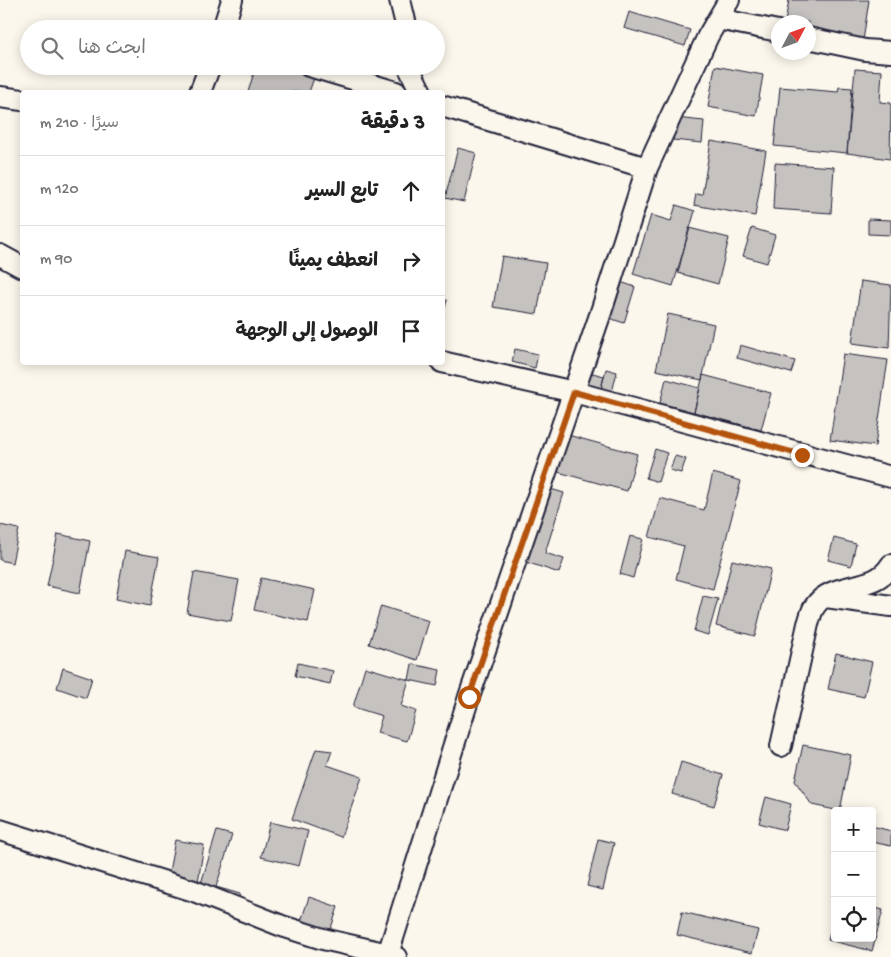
<!DOCTYPE html>
<html lang="ar">
<meta charset="utf-8">
<style>
body{margin:0;font-family:"Gochi Hand","Playpen Sans Arabic",sans-serif;background:#f6f6f6;color:#222;direction:rtl}
.controls{position:absolute;right:15px;bottom:15px;display:grid;overflow:hidden;border-radius:5px;box-shadow:0 2px 12px #0003}
.controls button{width:45px;height:45px;display:grid;place-items:center;padding:0;border:0;border-bottom:1px solid #e0e0e0;background:#fff;color:#222;font:25px sans-serif}
.compass{position:absolute;left:771px;top:15px;width:45px;height:45px;border-radius:50%;background:#fff;box-shadow:0 2px 12px #0003;rotate:49deg}
.stop{position:absolute;width:15px;height:15px;margin:-11px;border:4px solid #b45309;border-radius:50%;background:#fff}
.stop.end{background:#b45309;border-color:#fff;box-shadow:0 1px 5px #0008}
.list{margin:0;padding:0;list-style:none}
h2{display:flex;justify-content:space-between;align-items:center;height:65px;margin:0;padding:0 20px;font-size:21px}
h2 small{font-size:16px;font-weight:400;color:#767676}
.list li{display:grid;grid-template-columns:32px 1fr auto;gap:15px;align-items:center;box-sizing:border-box;height:70px;padding:0 20px;border-top:1px solid #e0e0e0}
.list b{display:block;font-size:19px;white-space:nowrap}
.list em{font-size:16px;font-style:normal;color:#767676}
.icon{flex:none;width:28px;height:28px;fill:none;stroke:currentColor;stroke-width:2;stroke-linecap:round;stroke-linejoin:round}
.map{position:relative;flex:none;width:891px;height:957px;overflow:hidden;direction:ltr}
.search{position:absolute;background:#fff;box-shadow:0 2px 12px #0003;left:20px;top:20px;width:425px;height:55px;display:flex;align-items:center;gap:12px;box-sizing:border-box;padding:0 18px;border-radius:28px;color:#767676;font-size:19px}
.panel{position:absolute;background:#fff;box-shadow:0 2px 12px #0003;left:20px;top:90px;width:425px;height:275px;border-radius:5px;direction:rtl}
.map>svg:first-child{display:block}
.building{fill:#c6c2c0;stroke:#22223b}
.lines{fill:none;stroke-linecap:round;stroke-linejoin:round}
.minor-casing{stroke:#22223b;stroke-width:24}
.minor{stroke:#fbf7ec;stroke-width:20}
.route{stroke:#b45309;stroke-width:6}
</style>
<div class="map">
<svg width="891" height="957" viewBox="0 0 891 957">
<rect width="100%" height="100%" fill="#fbf7ec"/>
<filter id="ink" filterUnits="userSpaceOnUse"><feTurbulence type="fractalNoise" baseFrequency=".02" numOctaves="2"/><feDisplacementMap in="SourceGraphic" scale="10" xChannelSelector="R" yChannelSelector="G"/><feConvolveMatrix kernelMatrix="1 2 1 2 8 2 1 2 1" color-interpolation-filters="sRGB"/></filter>
<g filter="url(#ink)">
<path class="building" d="M789,0H869L863,41L808,33V22H785Z
M629,12L690,30L685,46L624,28Z
M256,66H275L314,78L309,92H248Z
M715,66L763,75L756,116L708,107Z
M855,69L882,71L880,102L891,103L890,159L847,153Z
M780,87L838,92L839,87L852,88L847,153L774,146Z
M675,118L704,121L702,143L673,140Z
M711,141L766,151L755,216L694,205L696,194L702,195Z
M458,148L476,153L464,202L445,198Z
M775,163L834,167L831,213L773,209Z
M676,205L695,211L673,286L633,274L651,215L671,221Z
M868,219L891,220V235L868,234Z
M689,228L729,238L718,284L678,273Z
M752,228L775,235L767,263L743,256Z
M502,256L546,263L537,314L493,307Z
M612,279L635,287L624,323L600,315Z
M861,281L891,285L889,348L852,343Z
M442,299L447,300L442,320Z
M668,314L714,324L702,380L656,370Z
M740,345L795,361L791,373L737,358Z
M515,349L538,354L535,368L512,362Z
M843,354L888,360L875,446L830,440Z
M606,369L617,372L612,392L601,389Z
M585,371L604,376L601,389L581,384Z
M703,375L771,393L761,430L694,412Z
M666,379L700,388L694,412L660,403Z
M568,435L637,454L627,491L558,472Z
M655,449L667,453L658,482L646,478Z
M675,456L686,459L681,473L670,470Z
M713,473L741,481L713,589L676,579L684,546L649,537L660,498L704,510Z
M547,488L564,493L545,553L564,559L559,573L523,561Z
M0,525L19,529L12,563L0,560Z
M58,534L90,541L80,593L47,586Z
M630,536L643,539L633,578L620,574Z
M834,538L856,544L851,566L828,560Z
M125,551L159,557L150,606L116,599Z
M732,560L771,569L755,636L716,626Z
M194,572L239,580L231,621L187,613Z
M261,578L315,590L308,622L254,610Z
M703,596L718,599L708,635L694,631Z
M381,606L429,621L417,660L369,644Z
M836,653L872,662L864,697L828,689Z
M298,663L333,671L330,684L295,676Z
M412,664L440,670L437,686L409,680Z
M365,667L409,680L401,706L416,711L407,741L377,733L382,716L353,707Z
M63,668L92,678L86,698L57,688Z
M803,745L851,755L840,811L812,805L795,781Z
M316,749L332,751L327,765L362,777L341,837L292,819Z
M681,762L723,775L714,806L672,794Z
M766,797L791,804L785,830L759,823Z
M270,822L308,831L299,866L261,857Z
M872,826L891,831V846L872,842Z
M217,831L232,835L216,887L240,894L238,902L199,890Z
M598,839L614,843L603,890L587,886Z
M175,840L204,845L198,882L168,877Z
M309,897L338,907L330,931L301,921Z
M872,907L883,910L872,951L828,940L835,915V938H872Z
M682,912L758,930L752,953L677,935Z"/>
<g class="lines">
<defs>
<path id="minor" d="M400,0L407,29
M718,19L778,31
M223,29L232,0
M808,38L865,50L891,52
M309,66L396,92
M408,66L421,92
M200,92L210,66
M0,97L22,100
M442,106L647,168
M0,255L22,267
M442,362L574,392L891,477
M826,597L891,606
M781,746L808,624C810,619 811,611 815,606C832,580 875,593 891,565
M0,830L194,891L282,926L323,939L388,954L387,957
M396,957L388,954L469,697L600,315L647,168L708,36L729,0"/>
</defs>
<use href="#minor" class="minor-casing"/>
<use href="#minor" class="minor"/>
</g>
</g>
<g class="lines" filter="url(#ink)">
<path class="route" d="M469,697L574,392L802,455"/>
</g>
</svg>
<div class="controls">
<button>+</button>
<button>−</button>
<button><svg class="icon" aria-label="locate" viewBox="0 0 24 24"><circle cx="12" cy="12" r="6"/><path d="M12 2v4M12 18v4M2 12h4M18 12h4"/></svg></button>
</div>
<svg class="compass" viewBox="-18 -18 36 36"><path d="M0-13l5 13h-10z" fill="#e53935"/><path d="M0 13l5-13h-10z" fill="#767676"/></svg>
<div class="stop" style="left:469px;top:697px"></div>
<div class="stop end" style="left:802px;top:455px"></div>
<div class="search"><svg class="icon" aria-label="search" viewBox="0 0 24 24"><circle cx="10" cy="10" r="6"/><path d="M15 15l6 6"/></svg>ابحث هنا</div>
<section class="panel">
<h2>3 دقيقة<small>سيرًا · 210 m</small></h2>
<ul class="list">
<li><svg class="icon" aria-label="ahead" viewBox="0 0 24 24"><path d="M12 20V5M6 11l6-6 6 6"/></svg><div><b>تابع السير</b></div><em>120 m</em></li>
<li><svg class="icon" aria-label="right" viewBox="0 0 24 24"><path d="M7 20v-9h11M14 6l5 5-5 5"/></svg><div><b>انعطف يمينًا</b></div><em>90 m</em></li>
<li><svg class="icon" aria-label="arrive" viewBox="0 0 24 24"><path d="M6 21V4h12l-3 4 3 4H6"/></svg><div><b>الوصول إلى الوجهة</b></div></li>
</ul>
</section>
</div>
